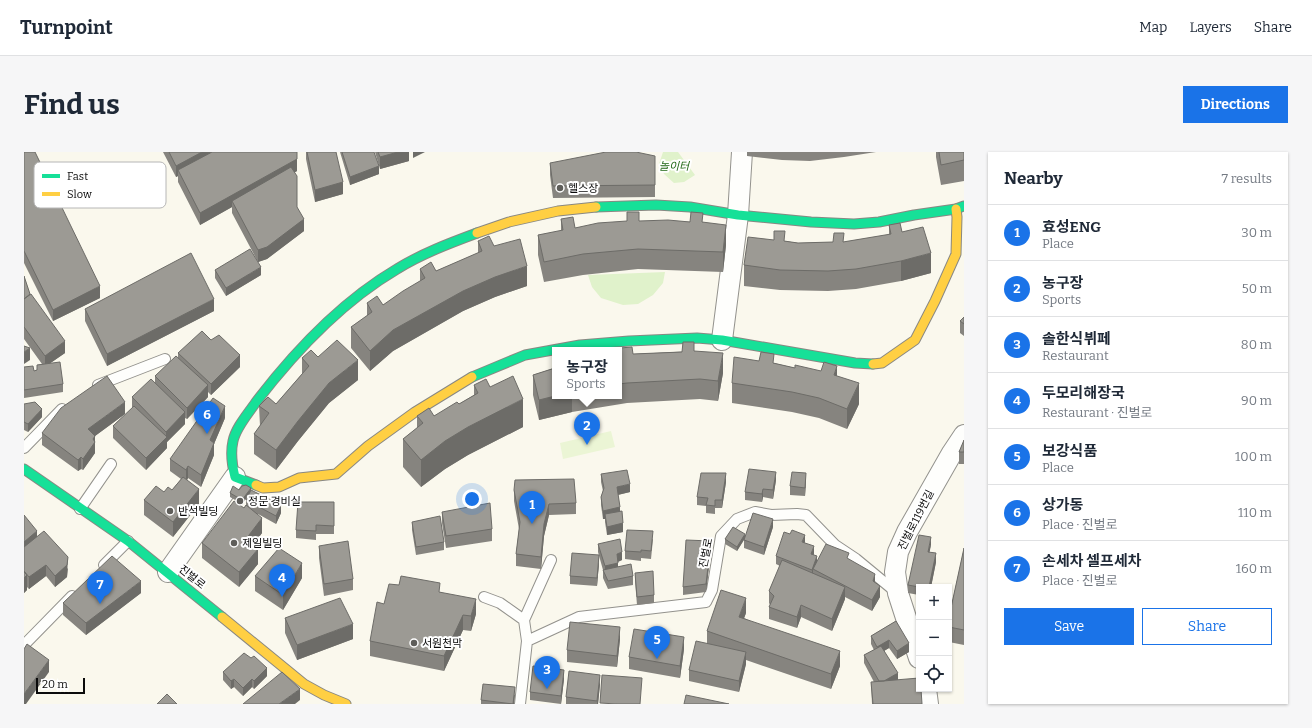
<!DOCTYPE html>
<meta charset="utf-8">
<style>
body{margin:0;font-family:Bitter,"Noto Sans KR",serif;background:#f6f6f7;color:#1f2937}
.controls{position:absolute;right:12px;bottom:12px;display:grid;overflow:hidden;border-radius:0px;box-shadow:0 1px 3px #0004}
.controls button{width:36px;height:36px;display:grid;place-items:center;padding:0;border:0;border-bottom:1px solid #e0e1e3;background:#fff;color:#1f2937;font:20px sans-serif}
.scale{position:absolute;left:12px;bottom:10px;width:49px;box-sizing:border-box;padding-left:4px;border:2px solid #0b0b0b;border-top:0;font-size:11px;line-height:14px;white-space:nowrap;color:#0b0b0b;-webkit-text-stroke:3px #fff;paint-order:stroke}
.you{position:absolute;left:448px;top:347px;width:14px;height:14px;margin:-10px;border:3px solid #fff;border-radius:50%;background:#1a73e8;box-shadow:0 0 0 6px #1a73e833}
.badge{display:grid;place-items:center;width:26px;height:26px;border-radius:50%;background:#1a73e8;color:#fff;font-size:13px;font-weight:700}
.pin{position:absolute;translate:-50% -33px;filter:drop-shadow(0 1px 2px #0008)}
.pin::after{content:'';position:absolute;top:21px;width:14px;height:12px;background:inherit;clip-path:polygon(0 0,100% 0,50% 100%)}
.popup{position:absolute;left:528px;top:195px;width:70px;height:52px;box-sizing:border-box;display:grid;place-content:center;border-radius:0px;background:#fff;filter:drop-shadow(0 1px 3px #0005);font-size:13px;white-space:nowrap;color:#747a83}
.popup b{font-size:15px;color:#1f2937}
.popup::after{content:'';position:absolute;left:50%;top:100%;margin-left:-8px;border:8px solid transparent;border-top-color:#fff}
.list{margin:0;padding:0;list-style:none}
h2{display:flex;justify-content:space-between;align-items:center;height:52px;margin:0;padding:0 16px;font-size:17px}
h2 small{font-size:13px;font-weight:400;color:#747a83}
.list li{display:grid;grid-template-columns:26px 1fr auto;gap:12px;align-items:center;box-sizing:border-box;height:56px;padding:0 16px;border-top:1px solid #e0e1e3}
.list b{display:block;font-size:15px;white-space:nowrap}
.list p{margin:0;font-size:13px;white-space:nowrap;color:#747a83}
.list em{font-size:13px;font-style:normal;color:#747a83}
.actions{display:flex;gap:8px;padding:12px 16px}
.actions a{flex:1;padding:9px 0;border:1px solid #1a73e8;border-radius:0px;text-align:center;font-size:14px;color:#1a73e8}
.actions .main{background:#1a73e8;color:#fff}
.icon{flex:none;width:22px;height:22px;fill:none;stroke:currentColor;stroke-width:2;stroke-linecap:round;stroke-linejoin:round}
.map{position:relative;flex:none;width:940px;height:552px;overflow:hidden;border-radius:0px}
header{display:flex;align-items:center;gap:24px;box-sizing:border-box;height:56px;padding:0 20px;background:#fff;border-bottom:1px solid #e0e1e3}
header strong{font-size:19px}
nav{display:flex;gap:22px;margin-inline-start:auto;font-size:14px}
.intro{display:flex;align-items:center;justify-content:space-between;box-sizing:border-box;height:96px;padding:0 24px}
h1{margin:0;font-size:28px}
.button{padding:10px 18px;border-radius:0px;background:#1a73e8;color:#fff;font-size:14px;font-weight:700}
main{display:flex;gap:24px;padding:0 24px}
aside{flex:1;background:#fff;border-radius:0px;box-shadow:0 1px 3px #0004}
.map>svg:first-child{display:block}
.green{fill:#e0f2cb}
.pitch{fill:#ebf5d5}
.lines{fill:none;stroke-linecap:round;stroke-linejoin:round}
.lane-casing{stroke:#93928d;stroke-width:12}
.street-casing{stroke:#93928d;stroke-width:22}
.fast-casing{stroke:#898883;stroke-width:11}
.slow-casing{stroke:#898883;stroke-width:11}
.lane{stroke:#fefefc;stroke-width:10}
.street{stroke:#fefefc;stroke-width:20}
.fast{stroke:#16e098;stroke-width:9}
.slow{stroke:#ffcf43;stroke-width:9}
.wall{fill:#86847f}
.shaded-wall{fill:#6d6c68}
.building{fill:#9c9a94;stroke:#6d6c68}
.poi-dot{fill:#5f5e5a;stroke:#fff;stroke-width:1.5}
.labels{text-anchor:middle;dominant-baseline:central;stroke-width:4;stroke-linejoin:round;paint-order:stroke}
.park-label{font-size:11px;font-style:italic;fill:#206816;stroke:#fff}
.poi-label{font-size:11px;fill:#0b0b0b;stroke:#fff;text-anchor:start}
.street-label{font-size:11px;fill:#0b0b0b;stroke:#fff}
.key{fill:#fff;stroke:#b6b6b6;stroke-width:1}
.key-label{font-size:11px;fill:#0b0b0b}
</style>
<header>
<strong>Turnpoint</strong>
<nav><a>Map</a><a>Layers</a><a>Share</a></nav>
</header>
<div class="intro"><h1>Find us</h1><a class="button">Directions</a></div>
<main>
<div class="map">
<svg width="940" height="552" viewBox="0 0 940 552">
<rect width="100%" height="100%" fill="#faf8ed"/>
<path class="green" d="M639,0H654L671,23L660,30L650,31L640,22L635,12Z
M641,120L639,131L629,143L614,152L599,153L577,146L568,135L564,123Z"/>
<path class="pitch" d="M587,279L591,295L539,307L536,291Z"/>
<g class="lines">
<defs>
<path id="lane" d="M74,233L141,207
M0,296L38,257
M56,357L87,312
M80,413L104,389
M460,445L476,451L500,468
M503,489L555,465L682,450L688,438L697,384L713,367L731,360L747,363L773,362L782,363L811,393L832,407L872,440
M0,493L48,444
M496,552L503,489L500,468L527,408"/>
<path id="street" d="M698,188L714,63L718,0
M144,420L211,325
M895,506L874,441L871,420L874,400L883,380L928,301L940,283
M902,537L904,552"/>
<path id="fast" d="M572,55L632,53L666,55L714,63L787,70L830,72L855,70L890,63L932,57L940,54
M448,225L501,203L556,193L605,189L673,186L698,188L831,211L849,212
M0,317L104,389L198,465
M232,333L211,325C208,313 206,302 209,289C212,275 224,262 232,250C271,199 317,150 373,117C397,102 426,91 453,81"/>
<path id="slow" d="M453,81L485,70L534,59L572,55
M849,212L858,211L891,188L911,149L932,102L933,65L932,57
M232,333L239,336L255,335L275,326L312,322L344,294L391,260L448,225
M198,465L280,532L300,543L322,552"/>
</defs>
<use href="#lane" class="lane-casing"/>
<use href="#street" class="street-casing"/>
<use href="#fast" class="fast-casing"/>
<use href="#slow" class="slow-casing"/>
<use href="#lane" class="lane"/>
<use href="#street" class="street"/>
<use href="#fast" class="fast"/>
<use href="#slow" class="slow"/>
</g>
<path class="wall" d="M0,0L76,146L29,169L0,111Z
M139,0H273V19L271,20L273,55L280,79L243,107L234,110L208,61V55L176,73L154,30V24L152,25Z
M282,0H312L319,42L291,50L282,7Z
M316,0H350L355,22L326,33Z
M351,0H385V9L356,17Z
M723,0H852L820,5L786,9L758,8L723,4Z
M912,0H940V29L917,33L912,5Z
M526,11L631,16V45L529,46L526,23Z
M537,67L551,76L615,69L679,70L702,93L699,120L614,117L559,123L520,130L514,103V83L537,79Z
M865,73L878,80L907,121L877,129L832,137L804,139L756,138L720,134V113L761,89L774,91L820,90L865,83Z
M454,89L470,94L503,134L471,145L439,159L369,199L346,219L327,196V175L343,164V151L359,153L396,129V117L412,119L454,101Z
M191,118L237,123L202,144L191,126Z
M0,124L6,143L41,201L26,211L39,232V240L0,246V215L10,219L13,218V213L18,212L0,187Z
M61,157L190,159L83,214L61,169Z
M940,165V184L936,181V169Z
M187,188L216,215L187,243L184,240V245L163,267L161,266V272L143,290V296L122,318L89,286V274L108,257V245L131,230V224L154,206V201Z
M596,196L609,202L670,199L699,221L694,249L676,247L603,251L548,260L515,268L509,243V223L530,216V206H531V244H595V205H596Z
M294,205L334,228L305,251L274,289L252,318L230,302V282L236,274L235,254L252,252L278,222V206Z
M750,211L771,216L813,224L835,252L823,277L795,266L768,260L708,251V231Z
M450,233L466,235L499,275L444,303L421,317L397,335L379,315V287L393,276V264H410L435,252L450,243Z
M0,252L18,265L4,280L0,278Z
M101,262L71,284V301L59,318L57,317L54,319L18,293V281Z
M201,266L190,292V303L177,335L164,326L163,328L175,352L149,385L120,363V348L148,338L157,327L146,319V307Z
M940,288V312H935V300Z
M577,322L606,340L594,343L599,380L583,383L581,370V367H579L577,353V345L579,339L577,330Z
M752,328L749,347L739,345L738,350L721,348V340Z
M782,329L781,344L766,343V334Z
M702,330L698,356H691V362L682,361V354L673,353V345Z
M215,338L227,339L257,361L252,372L234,362L238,381L229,393L234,412L215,435L178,406V391L220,356L222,353V348L224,344L218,352L206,345V341Z
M490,338L552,351V362L525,363L520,384L517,417L492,414V402L495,377L490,349Z
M310,350V382H292V388L272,386V378Z
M418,360L468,377V389L422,396L418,371Z
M0,363L13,384L44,417L43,425L31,435L22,424L5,437L3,435V438L0,441Z
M388,370L420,390V398L392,403L388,378Z
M749,375L740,403L720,396V388L713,399L701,392V387L721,384Z
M629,387L627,407L617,406V409L601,407V399Z
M781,391L790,402L789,403L793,410L825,407L851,430L856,445L848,459L821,445V447L808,479L777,465L773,476L745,467V455L746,453L745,451V439L756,414L752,412V404Z
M574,392L598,408L594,410V415L609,424V433L584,437L579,426V418L574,400Z
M907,393L905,400L912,410L907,435H895V443L884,441V433Z
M295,394L329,427V438L300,444L295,406Z
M940,396V493L925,490V465Z
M687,397L682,440L659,443V435Z
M575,411L573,434L546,432V424Z
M611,421L630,443V451L613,453L611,429Z
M231,424L278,426L259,458L231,439Z
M416,440L452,462L447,479L439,478L420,519L346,504V489L360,452Z
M117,441L62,483L39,463V451Z
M722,461L720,466L816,514L807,537L722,508V512L715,540L665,529V518L683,492V479Z
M261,466L329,487L273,508L261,481Z
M872,469L885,500L873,507L865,496L860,499L874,528L898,552H848L847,530H850L840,511V503L850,498L847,492V484Z
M596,487L593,515L543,510V498Z
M660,497L656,526L605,517V505Z
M199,520L243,524L230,537L228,535L219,544L210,535L207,537L199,528Z
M540,527L537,552L506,548V540Z
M576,532L574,552H542V545Z
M491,543L490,552H457V548Z"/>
<path class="shaded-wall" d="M178,0H194L154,18V24L152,25V14Z
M374,0H385V9L356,17V5Z
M389,0H401L389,6Z
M273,7V19L211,54L208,49V55L176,73V61Z
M355,14V22L326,33V25Z
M319,30V42L291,50V38Z
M280,67V79L243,107L234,110V98Z
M702,73V93L699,120V100Z
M907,101V121L877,129V109Z
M503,114V134L471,145L439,159L369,199L346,219V199L369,178L439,139L471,125Z
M237,115V123L202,144V136Z
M76,134V146L29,169V158Z
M190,147V159L83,214V202Z
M41,189V201L21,215V204Z
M6,196V208L0,212V200Z
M699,201V221L694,249V229Z
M216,203V215L187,243V232Z
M334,208V228L305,251L274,289L252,318V298L274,269L305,231Z
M813,214V234L810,223Z
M835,231V252L823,277V257Z
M184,233V245L163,267V256Z
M531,244H548V260L515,268V248Z
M499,247V275L444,303L421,317L397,335V308L421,289L444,275Z
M101,250V262L71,284V301L59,318V307L64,277Z
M201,254V266L190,292V303L177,335V323L186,288Z
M18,257V265L4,280V272Z
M161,260V272L143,290V296L122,318V306L142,286V280Z
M57,305V317L54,319V308Z
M164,314V326L162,330V318Z
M752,320V328L749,347V338Z
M702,321V330L698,356V348Z
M782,321V329L781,344V336Z
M606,332V340L593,343V335Z
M227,336V340L218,352V348Z
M175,337V352L149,385V370Z
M739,337V345L738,350V342Z
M525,352V363L520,384L517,417V405L520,372Z
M257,353V361L252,372V364Z
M596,355V364L581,362V367H579V359Z
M238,366V381L222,402V387Z
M749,367V375L740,403V395Z
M599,371V380L583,383V375Z
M13,379V391L0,401V390Z
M721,382V386L713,399V395Z
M781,383V391L778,390Z
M907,385V393L904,408V400Z
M687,389V397L682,440V432Z
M790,394V402L787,410V402Z
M234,397V412L215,435V420Z
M598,400V408L593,410V402Z
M912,401V410L907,435H905Z
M575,403V411L573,434V426Z
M793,404V412L789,417V422L788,426V418Z
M44,405L43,425L31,435V424Z
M278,411V426L259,458V443Z
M594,411V419L581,423V414Z
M22,413V424L5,437V425Z
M851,422V434L849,429Z
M3,423V438L0,441V426Z
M117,429V441L62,483V471Z
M856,434V445L848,459V448Z
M821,435V447L808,479V467Z
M722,446V461L715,480V465Z
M452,447V462L447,479V464Z
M777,453V465L773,476V465Z
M439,463V478L420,519V504Z
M329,472V487L273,508V493Z
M596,475V487L593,515V504Z
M660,485V497L656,526V514Z
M865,488V496L853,503V495Z
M885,491V500L873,507V499Z
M816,499V514L807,537V522Z
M722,500V512L715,540V529Z
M25,508V520L2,552H0V542Z
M243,516V524L230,537V529Z
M540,518V527L537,552V544Z
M874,521V529L856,531Z
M576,523V532L574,552H573Z
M210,527V535L207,537V529Z
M228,527V535L219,544V536Z
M491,535L490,552H489Z
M276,537V548L271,552H255Z"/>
<path class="building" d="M0,0H11L76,134L29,158L0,99Z
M145,0H178L152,14Z
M188,0H273V7L176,61L154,18Z
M283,0H312L319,30L291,38Z
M318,0H350L355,14L326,25Z
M354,0H374L356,5Z
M582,0H612L631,4V33L529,34L526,11Z
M915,0H940V8L917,13Z
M267,15L273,24V55L280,67L243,95L234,98L208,49Z
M603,60H615V69L644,68L666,70L667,60L679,61L678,70L702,73L699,100L614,97L559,102L520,110L514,83L539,78L537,67L549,65L551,76L574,71L603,69Z
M876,71L878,80L899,75L907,101L877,109L832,117L804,119L756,118L720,113L724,85L750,88V79H761L760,89L774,91L809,90L810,81H820L819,90L867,82L865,73Z
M465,84L470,94L496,87L503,114L471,125L439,139L369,178L346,199L327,175L348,160L343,151L353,144L359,153L379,139L401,126L396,117L407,110L412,119L458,99L454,89Z
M226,97L237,115L202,136L191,118Z
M167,101L190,147L83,202L61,157Z
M0,124L6,142L0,147Z
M7,142L41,189L21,204L0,175V147Z
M940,165V172L936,169Z
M178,179L187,188L195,183L216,203L187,232L154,201Z
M313,188L334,208L305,231L274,269L252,298L230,282L245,261L235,254L244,245L252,252L285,214L278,206L287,198L294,205Z
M659,190H670V199L699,201L694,229L676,227L603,231L595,232V205L597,204L596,196L608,195L609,202L658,200Z
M0,194L6,196L0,200Z
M737,200L750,202L749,211L771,216V213L797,219L800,210L813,214L810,223L835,231L823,257L795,246L768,240L708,231L710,205L735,209Z
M152,204L184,233L163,256L131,224Z
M36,210L39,232L0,238V215L9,214L10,219L13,218V213Z
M531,216V244L515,248L509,223Z
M83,224L101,250L64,277L71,284L69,287L71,290L59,307L57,305L54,308L18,281L37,256Z
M489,224L499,247L444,275L421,289L397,308L379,287L399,271L393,264L405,256L410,264L433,250L435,252L454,241L450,233L462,227L466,235Z
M127,227L161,260L142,280L108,245Z
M189,246L201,254L186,288L190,291L177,323L164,314L162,318L146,307Z
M11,250L18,257L4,272L0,270V252Z
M110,254L143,285L122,306L89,274Z
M940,288V300H935Z
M725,317L752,320L749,338L739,337L738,342L721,340Z
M603,318L606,332L593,335L596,355L579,359L577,345L580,336L577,322Z
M768,320L782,321L781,336L766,334Z
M677,321H702L698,348H691V354L682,353L684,346L673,345Z
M159,325L175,337L149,370L120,348L132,334L140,340L144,335L148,338Z
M550,327L552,351L525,352L520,372L517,405L492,402L496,370L490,338L491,328Z
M222,333L227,336L218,348L206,341L209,334L215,338L218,334Z
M227,338L257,353L252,364L222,348Z
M210,349L220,356L222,353L238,366L222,387L234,397L215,420L178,391Z
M274,350H310V374L292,373V379L272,378Z
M466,351L468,377L422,384L418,360Z
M598,359L599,371L583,375L581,362Z
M729,361L749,367L740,395L720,388Z
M0,363L13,379L0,390Z
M416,364L420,390L392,395L388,370Z
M709,375L721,382L713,395L701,387Z
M603,378L629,379L627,399L617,398V400L601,399Z
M768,378L781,383L778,390L790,394L787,402L793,404L788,418L752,404L760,380L766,382Z
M20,379L44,405L43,413L31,424L22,413L5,425L0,419V395Z
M895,383L907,385L904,400L912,401L905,435H895L884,433Z
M596,387L598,400L593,402L594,411L581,414L574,392Z
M662,388L687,389L682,432L659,435Z
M324,389L329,427L300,432L295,394Z
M802,392L825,401L823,406L851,422L849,429L856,434L848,448L789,417Z
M255,396L278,411L259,443L231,424Z
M940,396V478L925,475V465Z
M548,401L575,403L573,426L546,424Z
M88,404L117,429L62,471L39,451Z
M758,408L821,435L808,467L777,453L773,465L745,455L750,444L745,439Z
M607,412L609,424L584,429L579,418Z
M629,419L630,443L613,445L611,421Z
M0,420L3,423L0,426Z
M377,424L416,431L415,440L452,447L447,464L439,463L420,504L346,489L353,450L360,452L365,432L375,433Z
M697,438L722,446L715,465L816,499L807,522L683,479Z
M316,446L329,472L273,493L261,466Z
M872,469L885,491L873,499L865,488L853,495L847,484Z
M546,470L596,475L593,504L543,498Z
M610,477L660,485L656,514L605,505Z
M672,489L722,500L715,529L665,518Z
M3,492L25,508L0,542V497Z
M857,494L874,521L860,529H855L840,503Z
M220,501L227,506L230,504L243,516L230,529L228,527L219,536L210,527L207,529L199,520Z
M509,514L540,518L537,544L506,540Z
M545,519L576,523L573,549L542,545Z
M258,520L276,537L255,552H219Z
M578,523L618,526L616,552H593L576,551Z
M895,526V537H897L898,552H849L847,530Z
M459,532L491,535L489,552L457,548Z
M143,542L153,552H133Z
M662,543L705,552H660Z"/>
<g class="poi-dot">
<circle cx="536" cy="36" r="4"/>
<circle cx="216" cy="349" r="4"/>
<circle cx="146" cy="359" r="4"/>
<circle cx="210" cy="391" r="4"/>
<circle cx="390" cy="491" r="4"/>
</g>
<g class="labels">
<g class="park-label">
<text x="650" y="14">놀이터</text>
</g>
<g class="poi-label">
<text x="544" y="36">헬스장</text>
<text x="224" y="349">정문 경비실</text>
<text x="154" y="359">반석빌딩</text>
<text x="218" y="391">제일빌딩</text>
<text x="398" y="491">서원천막</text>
</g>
<g class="street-label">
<text transform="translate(892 368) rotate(-63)">진벌로119번길</text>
<text transform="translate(682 401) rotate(-79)">진벌로</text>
<text transform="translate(168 425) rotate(39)">진벌로</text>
</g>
</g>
<rect x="10" y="10" width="132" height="46" rx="6" class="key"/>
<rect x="18" y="22" width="18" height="4" fill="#16e098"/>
<rect x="18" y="40" width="18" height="4" fill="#ffcf43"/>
<g class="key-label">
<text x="43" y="28">Fast</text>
<text x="43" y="46">Slow</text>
</g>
</svg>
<div class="controls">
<button>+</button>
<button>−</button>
<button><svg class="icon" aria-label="locate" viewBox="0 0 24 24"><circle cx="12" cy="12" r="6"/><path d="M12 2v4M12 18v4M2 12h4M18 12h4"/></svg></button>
</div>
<div class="scale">20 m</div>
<div class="you"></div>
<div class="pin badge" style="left:508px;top:372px">1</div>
<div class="pin badge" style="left:563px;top:293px">2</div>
<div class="popup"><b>농구장</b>Sports</div>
<div class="pin badge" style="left:523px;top:537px">3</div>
<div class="pin badge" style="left:258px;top:445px">4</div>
<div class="pin badge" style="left:633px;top:507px">5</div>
<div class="pin badge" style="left:183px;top:282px">6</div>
<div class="pin badge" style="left:76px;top:452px">7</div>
</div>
<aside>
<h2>Nearby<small>7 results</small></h2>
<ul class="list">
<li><span class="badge">1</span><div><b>효성ENG</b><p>Place</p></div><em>30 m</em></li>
<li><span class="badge">2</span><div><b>농구장</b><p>Sports</p></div><em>50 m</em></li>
<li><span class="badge">3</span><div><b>솔한식뷔페</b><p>Restaurant</p></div><em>80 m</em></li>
<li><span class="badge">4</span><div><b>두모리해장국</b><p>Restaurant · 진벌로</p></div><em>90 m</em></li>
<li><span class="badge">5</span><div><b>보강식품</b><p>Place</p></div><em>100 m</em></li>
<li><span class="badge">6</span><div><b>상가동</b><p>Place · 진벌로</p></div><em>110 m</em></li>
<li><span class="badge">7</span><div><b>손세차 셀프세차</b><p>Place · 진벌로</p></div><em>160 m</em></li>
</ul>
<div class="actions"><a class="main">Save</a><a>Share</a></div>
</aside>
</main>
